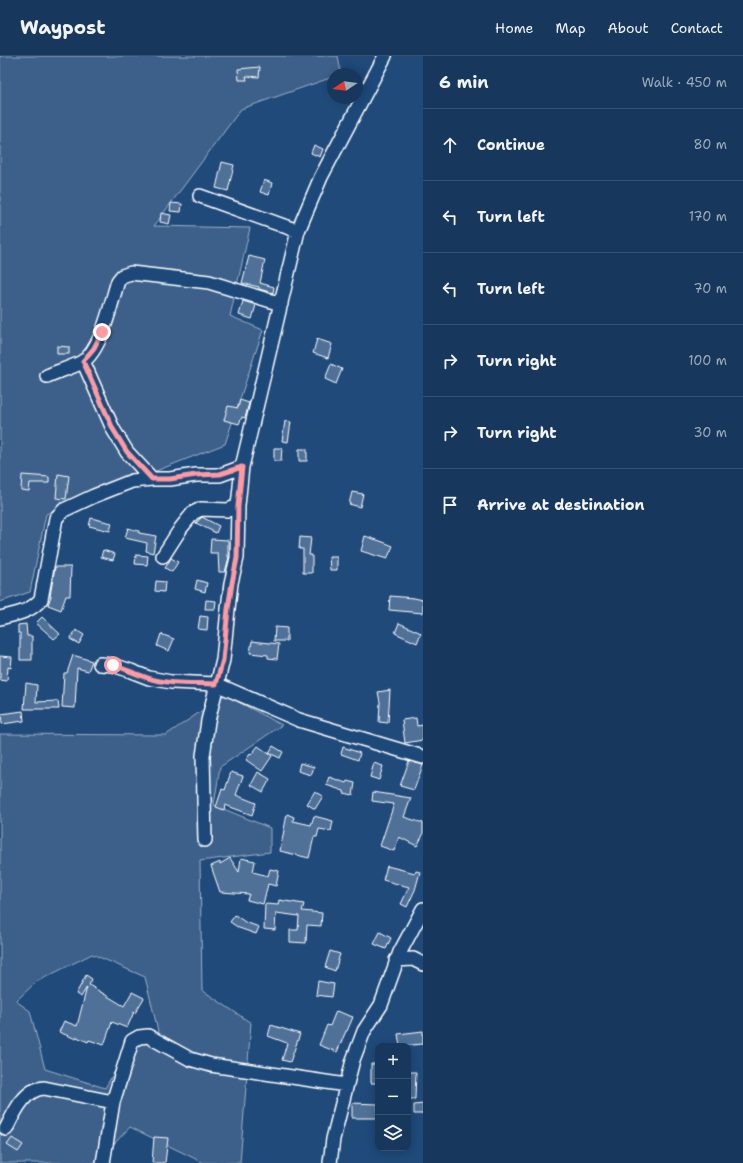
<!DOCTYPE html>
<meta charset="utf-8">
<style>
body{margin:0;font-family:"Shantell Sans",sans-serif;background:#244365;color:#f1f3f6}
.controls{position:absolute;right:12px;bottom:12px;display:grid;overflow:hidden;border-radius:8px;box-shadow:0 2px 10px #0003}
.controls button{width:36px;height:36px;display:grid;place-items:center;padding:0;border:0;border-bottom:1px solid #365272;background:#17385c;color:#f1f3f6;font:20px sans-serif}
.compass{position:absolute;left:327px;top:12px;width:36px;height:36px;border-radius:50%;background:#17385c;box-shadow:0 2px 10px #0003;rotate:257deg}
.stop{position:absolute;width:12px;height:12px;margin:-9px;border:3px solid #ff9aa2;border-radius:50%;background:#fff}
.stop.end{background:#ff9aa2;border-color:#fff;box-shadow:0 1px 4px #0008}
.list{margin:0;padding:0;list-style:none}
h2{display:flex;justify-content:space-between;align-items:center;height:52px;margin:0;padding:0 16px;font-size:17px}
h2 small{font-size:13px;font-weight:400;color:#9eacbb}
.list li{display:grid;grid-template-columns:26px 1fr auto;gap:12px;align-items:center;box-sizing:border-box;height:72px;padding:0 16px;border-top:1px solid #365272}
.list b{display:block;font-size:15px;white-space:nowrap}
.list em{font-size:13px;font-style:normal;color:#9eacbb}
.icon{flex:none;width:22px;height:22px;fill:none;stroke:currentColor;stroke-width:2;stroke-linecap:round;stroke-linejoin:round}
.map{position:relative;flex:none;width:423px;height:1107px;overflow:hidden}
header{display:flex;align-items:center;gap:24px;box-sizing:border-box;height:56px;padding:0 20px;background:#17385c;border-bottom:1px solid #365272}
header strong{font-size:19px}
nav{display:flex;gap:22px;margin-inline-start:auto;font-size:14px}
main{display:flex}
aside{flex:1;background:#17385c}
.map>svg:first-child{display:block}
.green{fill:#3c618b;stroke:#9eb0c5;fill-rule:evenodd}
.building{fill:#507197;stroke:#fff}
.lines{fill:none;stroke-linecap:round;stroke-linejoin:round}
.minor-casing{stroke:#fff;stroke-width:16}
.minor{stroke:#1f4a7a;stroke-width:13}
.route{stroke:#ff9aa2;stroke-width:5}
</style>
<header>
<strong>Waypost</strong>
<nav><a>Home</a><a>Map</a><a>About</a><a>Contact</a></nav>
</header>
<main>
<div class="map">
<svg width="423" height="1107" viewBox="0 0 423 1107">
<rect width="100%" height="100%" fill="#1f4a7a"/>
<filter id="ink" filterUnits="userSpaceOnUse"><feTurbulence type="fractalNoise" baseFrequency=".025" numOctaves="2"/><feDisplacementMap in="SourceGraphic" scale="8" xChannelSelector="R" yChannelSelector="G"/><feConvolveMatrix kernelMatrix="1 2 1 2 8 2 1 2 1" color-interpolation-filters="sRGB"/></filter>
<g filter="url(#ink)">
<path class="green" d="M0,0H338L341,18H333V21L241,53L154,170L250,172L230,260L263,274L225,388L46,458L30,536L0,546Z
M225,639L282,669L220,711L214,749L270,772V796L200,805L202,934L251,967L240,1107H204L130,1071L96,1107H0V678L166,679ZM92,898L145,921L159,979L126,996L105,1032L45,1013L30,955L16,945L36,926Z"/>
<path class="building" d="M260,11L259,21L246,20L247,24H239L238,13Z
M314,89L323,93L320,101L311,97Z
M222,106L234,109L228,135L216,132Z
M264,124L272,127L269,139L260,136Z
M171,147L182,148L181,156L170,155Z
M161,157L171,159L169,168L160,166Z
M249,200L265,204L260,227L274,231L273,237L259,233V231L242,227Z
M243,245L256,249L252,263L239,259Z
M317,283L332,288L328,302L313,297Z
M57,290L69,291V298H57Z
M331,308L342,313L336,328L325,323Z
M240,344L249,347L245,362L242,361L239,368L224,364L228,350L238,352Z
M285,365L291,366L288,386L282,385Z
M274,392H282L281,405H274Z
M299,393H307V405H299Z
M58,418L69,420L66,443L56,442Z
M22,419L49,421V427H30L29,435L21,434Z
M352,436L363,438L360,451L349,448Z
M202,461L219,470L216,477L196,467Z
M91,462L112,467L110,475L89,470Z
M128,472L139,475V477L156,480L153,497L146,495L147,487L125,482Z
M365,480L383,486L393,490L387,503L361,495Z
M300,481L311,482L309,499H312V517H303V493H299Z
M211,483L228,484V501H229L225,516H219L218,497H210Z
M103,494L115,498L113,504L101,501Z
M136,499L148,500L147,509L135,508Z
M329,501H337V514H330Z
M171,502L178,506L172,516L165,512Z
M55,511H71L70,540H66L61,554L48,549L51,540H50Z
M197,524L207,527L205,536L195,533Z
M156,525L165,526L164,536L155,535Z
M390,540L414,542L423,544V557L389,554Z
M206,544L216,545L215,553H205Z
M200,560L208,561L207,574L198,573Z
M42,561L60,578L54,583L36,567Z
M399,567L421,577L417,587L395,577Z
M26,568L27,580H32V604H20V577H18V569Z
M275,571L287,572V585H274Z
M76,574L84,579L79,588L70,583Z
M161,578L174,583L169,595L157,590Z
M252,585L279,588L277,603L268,602V599L250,597Z
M73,599L92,605L88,615L77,612L75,652L62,651L64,617H67Z
M0,600L12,601L11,612L8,611L7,625L0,624Z
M26,627L37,629L36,646L58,645L59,653H24Z
M390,634L388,667L379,666L380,646L378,636Z
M23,655L24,665L2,668L1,658Z
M416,662L417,670L423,669V684L405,687L402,664Z
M258,690L272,700L262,715L246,704L250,698L251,699Z
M273,690L283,696L280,702L269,697Z
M343,691L360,697L358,704L341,698Z
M409,705L423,709L414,734L400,730Z
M300,707L314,711L311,719L298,715Z
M374,707L383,710L379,724L370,721Z
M231,716L243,720L236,739L256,747L252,759L225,749L224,754L216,751L222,733L225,734Z
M258,716L270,723L263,736L251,729Z
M329,721L346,727L347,725L355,727L353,739L344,737V735L326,729Z
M315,735L323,740L315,753L307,748Z
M373,736L411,742L404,761L423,767V779L417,790L399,781L394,795L380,790L394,748L372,745Z
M287,758L294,761L293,765L311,769L314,760L333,765L331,775L319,773L317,781H314L309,802L280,795Z
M230,802L239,816L241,802L255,805L253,816L268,820L270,813L279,815L276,830L268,828L263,848L247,844L249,838L220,836L211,810L220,806V808Z
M387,810L415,817L416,815L420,816L415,834L407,851L401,848L409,831L383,824Z
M279,844L304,848L302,855L322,857L321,870L307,869L306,887L290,886V874H298L299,860L276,857L275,874L264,873L265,848L278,849Z
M235,859L245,866L259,871L256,878L239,872L230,866Z
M380,876L391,882L386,893L374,888Z
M330,895L340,898L335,915L325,911Z
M86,919L92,923L89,929L124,950L132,936L144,942L135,957L134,956L127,972L112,966L104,989L89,984L88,986L77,981L76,983L59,976L64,965L77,970L87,931L81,941L76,938Z
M318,925L334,928L332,941L316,939Z
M336,955L353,961L347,975H346L337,996L319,989L327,969L330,970Z
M271,969L300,978L290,1006L282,1004L287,987L268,980Z
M423,975V988L400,990L398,978Z
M371,1008H378V1027H371Z
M408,1016H416L415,1043H408Z
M352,1047L378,1048V1062H352Z
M423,1048V1058H414V1049Z
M154,1081L168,1082L165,1107H152Z
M12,1082L23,1089L18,1096L7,1089Z"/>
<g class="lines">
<defs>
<path id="minor" d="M200,140L298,175
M83,305L113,373L127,396L152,423
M47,320C58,315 71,312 82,306C102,294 111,246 118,225L122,220L131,217L209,226L281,248
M163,500L181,472L193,457L201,453L228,454L238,450
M0,562C15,558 31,556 41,543L56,462L64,454L94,440L132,425L152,423H170L196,419H220L242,411
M100,608L113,609L131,615L149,622L171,626L216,628L299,664L423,701
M205,784L203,700L208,665L223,604L228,553L231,527L237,502L238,450L242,411L298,175L321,121L385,0
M396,904L413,903L423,908
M6,1073C14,1057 24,1033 44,1032L113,1046
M103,1107L113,1046L132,985L139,981L148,980L190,1003L211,1009L346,1029
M330,1107L333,1083L353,1004L364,975L381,949L400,896L423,853"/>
</defs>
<use href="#minor" class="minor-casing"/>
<use href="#minor" class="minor"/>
</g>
</g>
<g class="lines" filter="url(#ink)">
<path class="route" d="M102,276L94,292L83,305L113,373L127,396L152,423H170L196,419L220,418L242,411L238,450L237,502L232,527L228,553L223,604L216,628C194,627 169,629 148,622C136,618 125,613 113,609"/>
</g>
</svg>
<div class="controls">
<button>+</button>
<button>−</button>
<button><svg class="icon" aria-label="layers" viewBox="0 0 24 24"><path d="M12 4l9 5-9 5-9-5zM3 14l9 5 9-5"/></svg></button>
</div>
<svg class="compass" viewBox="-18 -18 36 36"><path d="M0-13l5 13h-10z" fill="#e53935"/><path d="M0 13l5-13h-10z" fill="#9eacbb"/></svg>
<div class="stop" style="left:113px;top:609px"></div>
<div class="stop end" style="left:102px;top:276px"></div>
</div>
<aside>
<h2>6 min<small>Walk · 450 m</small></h2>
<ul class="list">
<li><svg class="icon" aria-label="ahead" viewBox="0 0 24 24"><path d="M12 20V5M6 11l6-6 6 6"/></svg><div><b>Continue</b></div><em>80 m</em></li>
<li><svg class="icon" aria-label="left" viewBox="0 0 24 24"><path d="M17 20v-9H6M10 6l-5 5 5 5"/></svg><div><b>Turn left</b></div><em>170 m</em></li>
<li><svg class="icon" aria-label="left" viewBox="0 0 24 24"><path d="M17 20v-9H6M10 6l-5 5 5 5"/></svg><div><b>Turn left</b></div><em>70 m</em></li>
<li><svg class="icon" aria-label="right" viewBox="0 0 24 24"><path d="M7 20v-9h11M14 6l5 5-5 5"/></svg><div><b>Turn right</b></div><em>100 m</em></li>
<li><svg class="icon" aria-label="right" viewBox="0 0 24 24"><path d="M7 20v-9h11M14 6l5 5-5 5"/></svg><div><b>Turn right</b></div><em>30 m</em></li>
<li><svg class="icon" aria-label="arrive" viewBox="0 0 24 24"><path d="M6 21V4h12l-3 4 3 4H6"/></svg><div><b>Arrive at destination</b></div></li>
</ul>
</aside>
</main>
